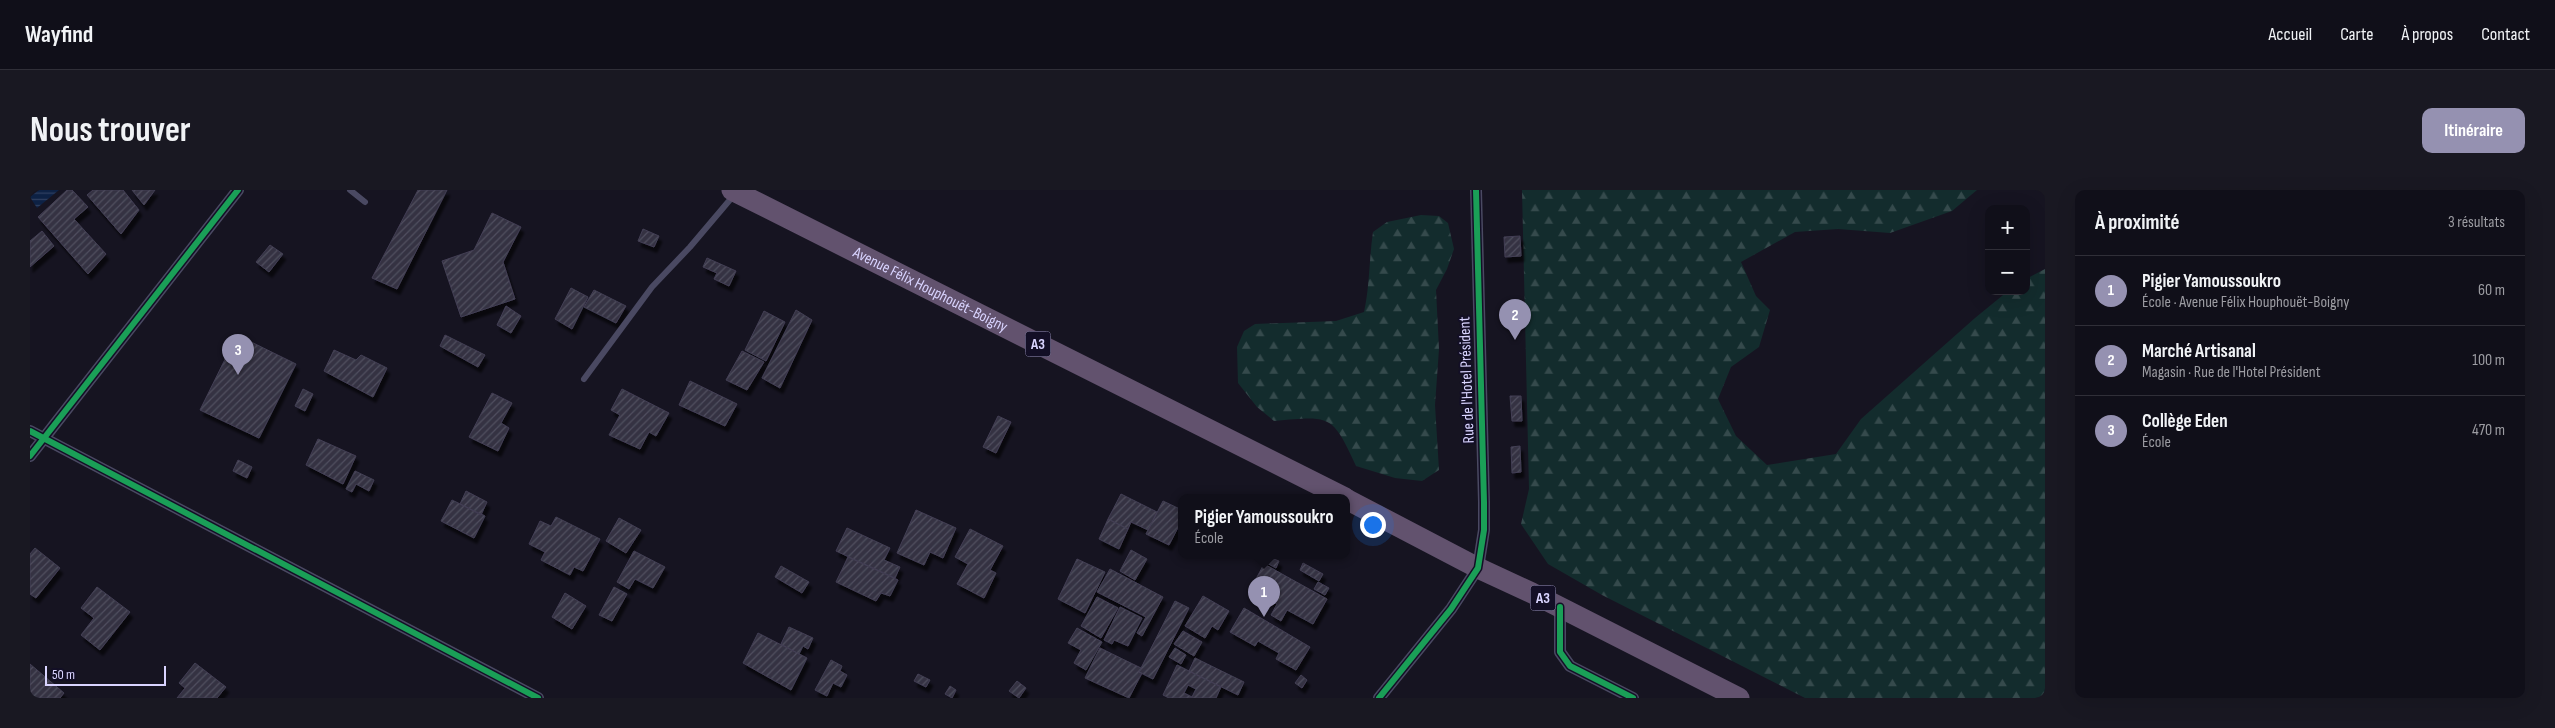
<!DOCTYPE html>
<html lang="fr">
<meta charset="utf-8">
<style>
body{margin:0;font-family:"Sofia Sans Condensed",sans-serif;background:#191822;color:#f1f3f6}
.controls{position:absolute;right:15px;top:15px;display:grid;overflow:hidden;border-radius:10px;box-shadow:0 5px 20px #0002}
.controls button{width:45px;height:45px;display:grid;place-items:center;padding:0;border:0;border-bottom:1px solid #302f38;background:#100f19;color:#f1f3f6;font:25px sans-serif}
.scale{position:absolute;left:15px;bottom:12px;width:121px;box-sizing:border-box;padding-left:5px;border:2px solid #d9d4ff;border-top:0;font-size:14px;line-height:18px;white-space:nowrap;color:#d9d4ff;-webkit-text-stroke:4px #130f26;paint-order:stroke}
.you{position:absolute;left:1342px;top:334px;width:18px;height:18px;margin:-12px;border:4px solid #fff;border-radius:50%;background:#1a73e8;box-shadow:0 0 0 8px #1a73e833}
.badge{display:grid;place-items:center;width:32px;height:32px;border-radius:50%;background:#9591b1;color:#fff;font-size:16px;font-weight:700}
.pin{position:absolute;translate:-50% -41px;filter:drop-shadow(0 1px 2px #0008)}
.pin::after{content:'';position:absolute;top:26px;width:18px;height:15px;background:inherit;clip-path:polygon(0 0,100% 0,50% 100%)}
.popup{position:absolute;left:1148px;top:304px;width:172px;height:65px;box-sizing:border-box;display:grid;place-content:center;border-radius:10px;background:#100f19;filter:drop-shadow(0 1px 4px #0005);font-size:16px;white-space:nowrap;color:#9c9ca2}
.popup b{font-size:19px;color:#f1f3f6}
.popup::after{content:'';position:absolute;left:50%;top:100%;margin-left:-10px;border:10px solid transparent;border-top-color:#100f19}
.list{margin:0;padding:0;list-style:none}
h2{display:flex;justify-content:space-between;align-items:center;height:65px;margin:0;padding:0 20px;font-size:21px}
h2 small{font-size:16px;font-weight:400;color:#9c9ca2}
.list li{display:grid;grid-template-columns:32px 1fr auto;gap:15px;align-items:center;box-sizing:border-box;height:70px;padding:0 20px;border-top:1px solid #302f38}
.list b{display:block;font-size:19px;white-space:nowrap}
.list p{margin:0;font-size:16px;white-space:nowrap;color:#9c9ca2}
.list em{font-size:16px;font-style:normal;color:#9c9ca2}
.map{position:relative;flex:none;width:2015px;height:508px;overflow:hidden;border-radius:10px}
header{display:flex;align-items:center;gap:30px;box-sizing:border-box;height:70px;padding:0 25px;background:#100f19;border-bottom:1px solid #302f38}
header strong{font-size:24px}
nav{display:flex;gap:28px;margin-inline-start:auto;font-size:18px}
.intro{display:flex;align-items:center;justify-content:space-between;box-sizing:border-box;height:120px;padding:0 30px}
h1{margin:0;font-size:35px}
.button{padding:12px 22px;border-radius:10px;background:#9591b1;color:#fff;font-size:18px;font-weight:700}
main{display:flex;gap:30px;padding:0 30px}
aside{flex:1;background:#100f19;border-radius:10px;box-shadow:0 5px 20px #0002}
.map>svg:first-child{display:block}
.forest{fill:url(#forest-firs)}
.water{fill:url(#water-rules)}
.building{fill:url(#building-hatch);stroke:#433f54;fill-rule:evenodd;filter:url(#shadow)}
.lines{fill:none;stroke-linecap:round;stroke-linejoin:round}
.service{stroke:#4a4962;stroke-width:6}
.minor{stroke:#4a4962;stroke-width:12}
.trunk{stroke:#62526e;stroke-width:21}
.cycleway-casing{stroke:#130f26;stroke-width:9}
.cycleway{stroke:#1a9f57;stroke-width:6}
.labels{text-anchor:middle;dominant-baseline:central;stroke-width:4;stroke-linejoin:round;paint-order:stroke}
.shield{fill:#130f26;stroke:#9e99be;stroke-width:1}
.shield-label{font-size:15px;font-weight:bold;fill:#d9d4ff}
.street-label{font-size:16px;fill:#d9d4ff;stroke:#130f26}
</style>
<header>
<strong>Wayfind</strong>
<nav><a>Accueil</a><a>Carte</a><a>À propos</a><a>Contact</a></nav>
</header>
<div class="intro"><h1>Nous trouver</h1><a class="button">Itinéraire</a></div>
<main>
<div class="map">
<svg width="2015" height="508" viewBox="0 0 2015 508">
<defs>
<pattern id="forest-firs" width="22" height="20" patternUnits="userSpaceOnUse" patternTransform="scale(1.25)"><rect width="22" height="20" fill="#132c2d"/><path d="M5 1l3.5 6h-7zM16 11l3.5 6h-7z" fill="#354a4c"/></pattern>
<pattern id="water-rules" width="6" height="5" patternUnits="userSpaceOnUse" patternTransform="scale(1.25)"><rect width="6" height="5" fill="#0d2144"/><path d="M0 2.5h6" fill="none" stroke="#304060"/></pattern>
<pattern id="building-hatch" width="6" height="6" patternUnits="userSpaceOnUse" patternTransform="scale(1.25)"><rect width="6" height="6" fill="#343243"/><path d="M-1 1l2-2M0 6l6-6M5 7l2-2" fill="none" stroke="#514f5f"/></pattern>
<filter id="shadow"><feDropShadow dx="3" dy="5.5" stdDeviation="1" flood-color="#0009"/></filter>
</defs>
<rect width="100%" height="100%" fill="#161421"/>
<path class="forest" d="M1492,0H1947L1922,21L1860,43L1808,39L1765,42L1711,72L1726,106L1740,120L1729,157L1701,177L1688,209L1706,246L1737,275L1806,264L1831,229L1945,128L1978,101H1996V89L2015,79V508H1775L1572,405L1518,374L1491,334L1499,299Z
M1391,25L1409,26L1418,33L1424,59L1417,79L1406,100L1409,159L1405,215L1409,280L1392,291L1365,288L1326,276C1302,224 1301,226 1244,231L1227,217L1208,193L1207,157L1214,141L1225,134L1306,131L1334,122C1340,95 1339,68 1343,42L1357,32Z"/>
<path class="water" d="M9,0H29L7,18L0,7Z"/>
<path class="building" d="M37,0H42L58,17L44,29L76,64L58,84L8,27Z
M63,0H93L109,20L91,44L57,5Z
M102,0H125L114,15Z
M388,0H417L367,99L342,88Z
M462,23L491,37L473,72L485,109L431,127L412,71L444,60Z
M613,39L629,46L624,57L608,51Z
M12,41L24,56L0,77V51Z
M1490,46L1491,66L1475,67L1474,47Z
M240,55L253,64L239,82L226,72Z
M677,68L706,81L699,96L684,89L687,83L673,77Z
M541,98L558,107L542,139L525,129Z
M564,100L596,116L586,133L554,117Z
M476,116L491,126L481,143L467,135Z
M766,120L782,130L750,198L732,188Z
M734,121L755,132L736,171L715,160Z
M207,145L266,174L229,248L170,220Z
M415,145L455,165L448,177L410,156Z
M304,160L326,170L331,165L357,178L343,207L294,181Z
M712,161L734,172L717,200L696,190Z
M660,191L707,214L695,236L649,215Z
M273,199L283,204L275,221L265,216Z
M592,199L639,223L626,246L619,242L610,259L579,245L590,225L581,220Z
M462,203L482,213L471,233L479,238L468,261L439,247Z
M1480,206H1491L1492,231H1482Z
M968,226L981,232L966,263L953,257Z
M288,249L326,266L313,294L276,275Z
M1490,256L1491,282L1482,283L1481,257Z
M208,270L222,277L217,288L203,281Z
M325,281L344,290L339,301L326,294L322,302L316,299Z
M436,301L457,312L451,325L430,314Z
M1091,304L1127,322L1118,340L1101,332L1098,339L1078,329Z
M422,310L455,326L444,348L411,331Z
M1133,311L1152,320V330L1139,355L1116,344Z
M886,320L926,338L913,368L900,362L894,375L867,363Z
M526,327L570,349L553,381L544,377L540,385L511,370L515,362L499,354L510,331L521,336Z
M589,328L611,340L596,363L576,351Z
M1078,329L1098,339L1089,359L1069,349Z
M817,338L860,358L854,370L870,377L865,388L806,361Z
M940,339L973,356L960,380L966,383L954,408L927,394L938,374L925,367Z
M5,358L30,378L6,408L0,404V364Z
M1101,360L1117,369L1105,390L1090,381Z
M604,361L635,377L623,398L605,389L599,399L587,392Z
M1236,366L1249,371L1246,378L1233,371Z
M818,367L868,390L860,406L851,403L846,411L806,392Z
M1047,369L1075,382L1055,423L1028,409Z
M1273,373L1293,384L1289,391L1270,380Z
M1234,374L1297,409L1283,434L1257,420L1251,431L1241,425L1247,414L1220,400Z
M751,376L779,392L772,403L745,387Z
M1080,379L1133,407L1112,446L1107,443L1116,427L1067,402Z
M1288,392L1299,398L1295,405L1284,399Z
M67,397L100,422L70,460L51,445L64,428L51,418Z
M584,397L597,404L582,431L569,425Z
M535,403L556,416L542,439L522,427Z
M1173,406L1199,421L1188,440L1182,436L1175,448L1155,436Z
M1067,407L1088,418L1071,448L1051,436Z
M1145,411L1159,418L1123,489L1109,482Z
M1090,417L1112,428L1098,456L1084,450L1082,454L1074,450Z
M1214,418L1280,457L1266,480L1246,469L1249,463L1228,451L1225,456L1200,442Z
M759,437L783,448L778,459L773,456L769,464L751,454Z
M1047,438L1072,452L1056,480L1044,473L1051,460L1038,453Z
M1153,441L1172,452L1164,466L1144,454Z
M728,443L777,468L761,500L713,473Z
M1070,458L1111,478L1109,482L1112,483L1099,508L1055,488Z
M1145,458L1156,465L1151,474L1139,467Z
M1165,468L1214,492L1208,505L1159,481Z
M801,470L812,476L810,481L817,485L811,497L803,493L797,506L785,500Z
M165,473L196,497L187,508H147L155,498L149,493Z
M0,474L34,503L30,508H0Z
M1147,475L1191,497L1186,508H1139L1133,505ZM1158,495L1166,499L1162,507L1154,503Z
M888,484L900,490L896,497L884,491Z
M1271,485L1277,490L1272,498L1265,493Z
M987,491L996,498L989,508L979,501Z
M920,496L926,500L922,508L915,504Z"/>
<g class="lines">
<path class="service" d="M320,0L335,12
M554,189L622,97L660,57L704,5"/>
<path class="minor" d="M0,241L508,508
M0,266L208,0
M1530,417V462L1540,476L1603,508
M1349,508L1421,419L1448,378L1454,340V312L1446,0"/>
<g class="trunk">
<path id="s1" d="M702,0L1315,308"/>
<path d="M1316,309L1448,378L1502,403L1709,508"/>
</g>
<defs>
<path id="cycleway" d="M0,241L508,508
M0,266L208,0
M1530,417V462L1540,476L1603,508
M1349,508L1421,419L1448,378L1454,340V312L1446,0"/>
</defs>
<use href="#cycleway" class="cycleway-casing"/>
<use href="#cycleway" class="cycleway"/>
</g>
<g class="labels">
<g class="shield">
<rect x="995.5" y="141.5" width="25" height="25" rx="4"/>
<rect x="1500.5" y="395.5" width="25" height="25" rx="4"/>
</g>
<g class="shield-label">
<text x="1008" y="154">A3</text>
<text x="1513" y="408">A3</text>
</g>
<g class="street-label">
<text stroke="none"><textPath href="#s1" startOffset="222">Avenue Félix Houphouët-Boigny</textPath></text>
<text transform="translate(1437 190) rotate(-92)">Rue de l'Hotel Président</text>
</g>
</g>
</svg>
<div class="controls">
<button>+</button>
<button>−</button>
</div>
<div class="scale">50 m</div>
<div class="you"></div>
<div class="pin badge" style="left:1234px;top:427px">1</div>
<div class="popup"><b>Pigier Yamoussoukro</b>École</div>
<div class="pin badge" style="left:1485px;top:150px">2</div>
<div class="pin badge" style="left:208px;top:185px">3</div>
</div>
<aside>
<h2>À proximité<small>3 résultats</small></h2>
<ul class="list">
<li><span class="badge">1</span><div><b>Pigier Yamoussoukro</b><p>École · Avenue Félix Houphouët-Boigny</p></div><em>60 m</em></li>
<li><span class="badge">2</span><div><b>Marché Artisanal</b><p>Magasin · Rue de l'Hotel Président</p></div><em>100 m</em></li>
<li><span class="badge">3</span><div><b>Collège Eden</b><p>École</p></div><em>470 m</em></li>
</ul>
</aside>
</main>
